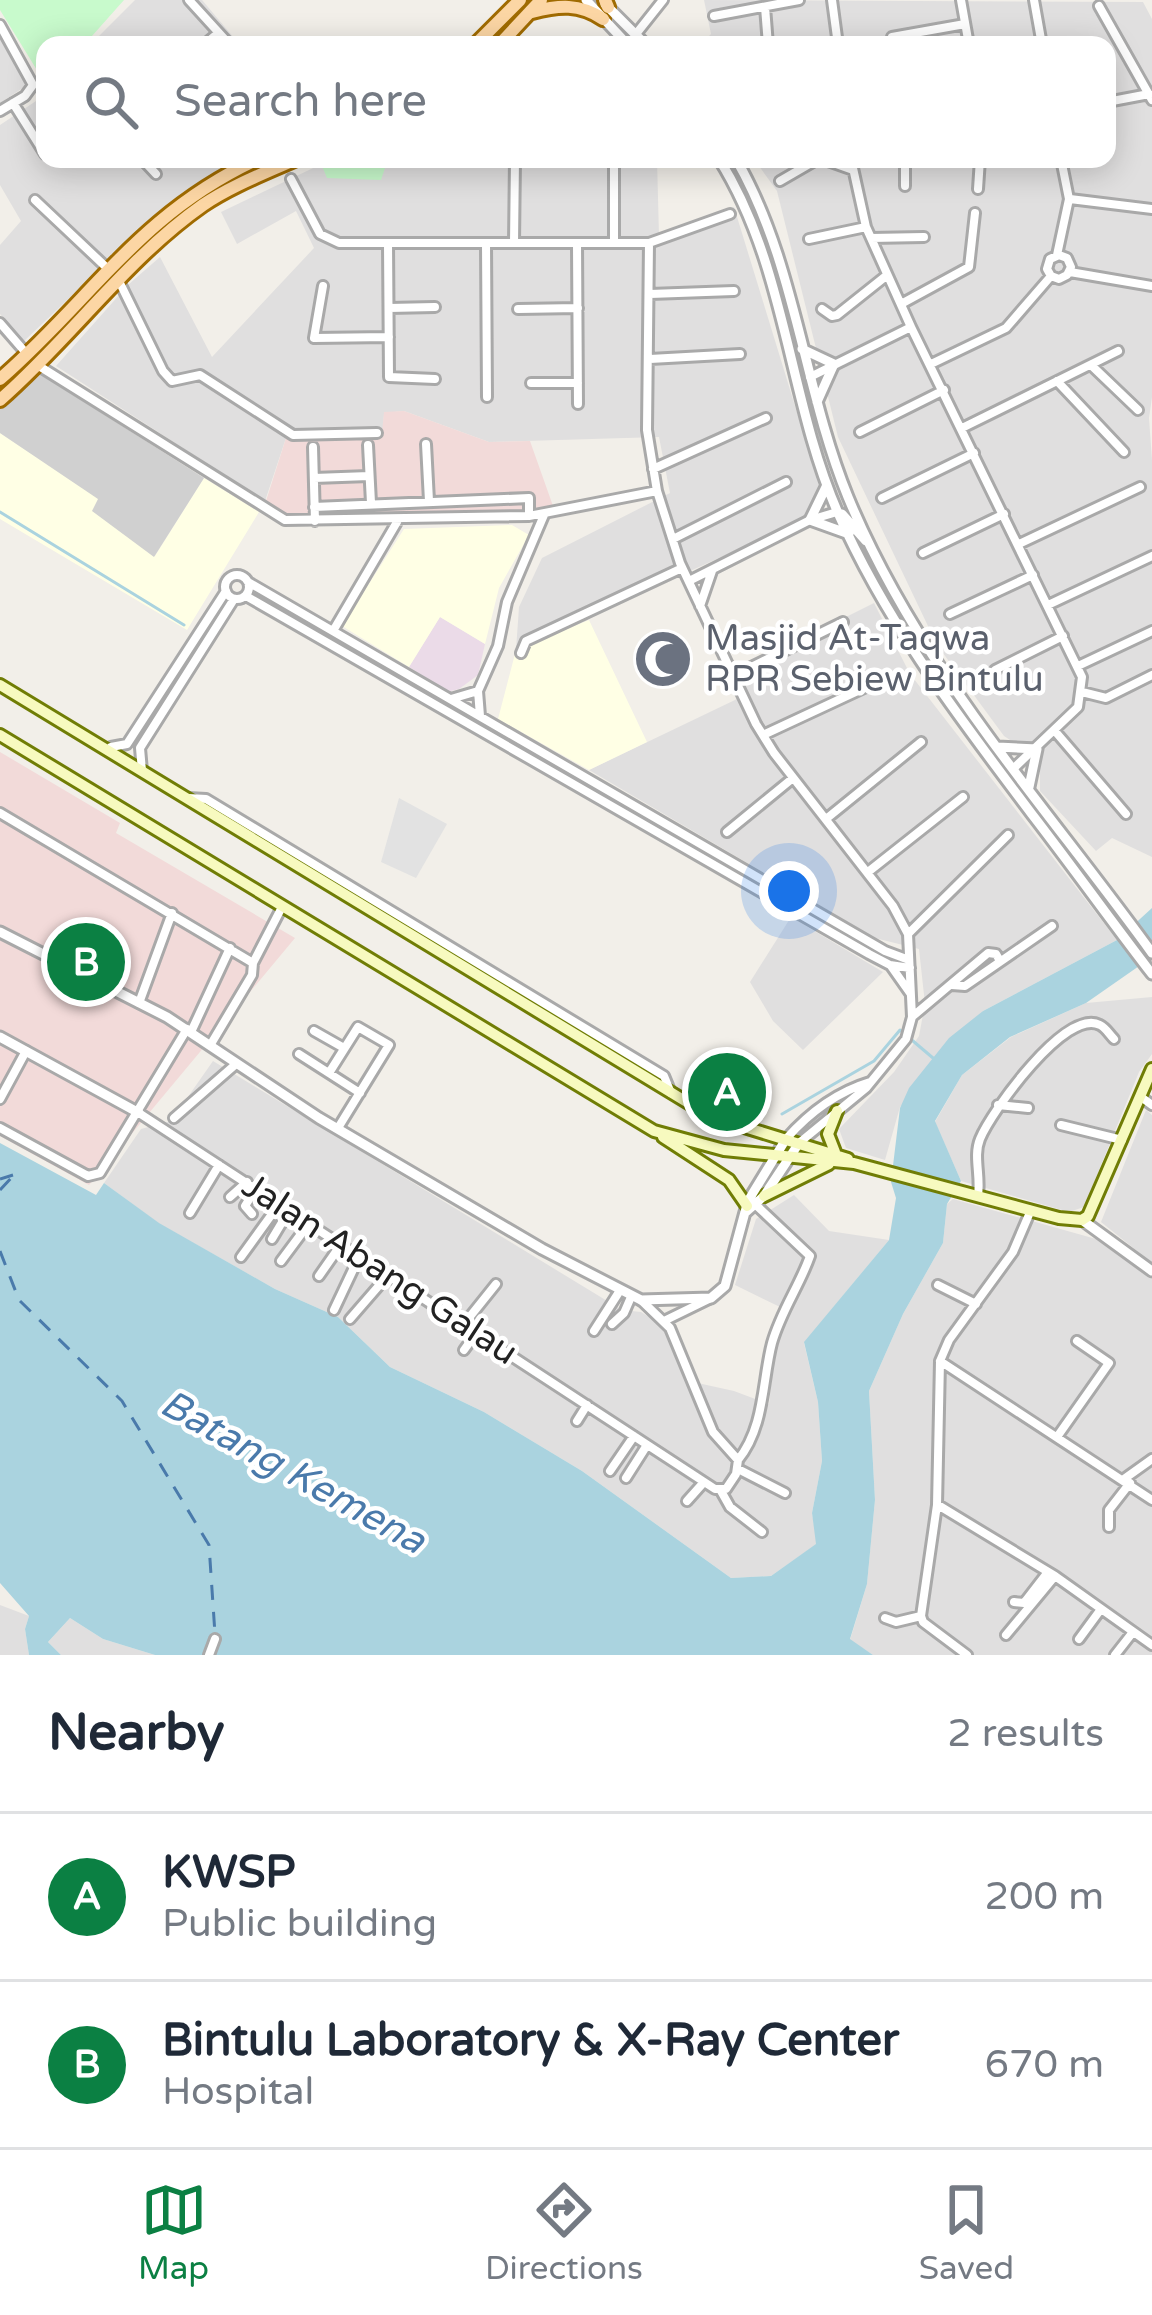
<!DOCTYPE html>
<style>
body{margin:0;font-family:"Varela Round",sans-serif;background:#f2f2f3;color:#1f2937}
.you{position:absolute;left:789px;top:891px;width:42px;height:42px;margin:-30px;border:9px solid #fff;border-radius:50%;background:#1a73e8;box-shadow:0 0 0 18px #1a73e833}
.badge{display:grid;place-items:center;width:78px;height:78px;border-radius:50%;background:#0b8043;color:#fff;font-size:39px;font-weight:700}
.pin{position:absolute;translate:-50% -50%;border:6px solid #fff;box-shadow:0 3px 12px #0006}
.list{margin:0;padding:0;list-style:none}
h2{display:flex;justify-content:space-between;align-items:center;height:156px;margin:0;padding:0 48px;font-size:51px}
h2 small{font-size:39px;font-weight:400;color:#747a83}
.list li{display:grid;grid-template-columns:78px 1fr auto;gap:36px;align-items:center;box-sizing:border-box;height:168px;padding:0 48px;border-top:3px solid #e0e1e3}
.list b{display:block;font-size:45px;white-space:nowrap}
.list p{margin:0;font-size:39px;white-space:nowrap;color:#747a83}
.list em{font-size:39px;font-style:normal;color:#747a83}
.icon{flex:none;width:66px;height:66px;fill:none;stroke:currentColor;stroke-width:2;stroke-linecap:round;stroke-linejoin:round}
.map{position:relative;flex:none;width:1152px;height:1655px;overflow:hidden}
.search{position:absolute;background:#fff;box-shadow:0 6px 30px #0003;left:36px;right:36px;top:36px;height:132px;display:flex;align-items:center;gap:30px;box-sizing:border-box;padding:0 42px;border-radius:24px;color:#747a83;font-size:45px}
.sheet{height:492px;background:#fff}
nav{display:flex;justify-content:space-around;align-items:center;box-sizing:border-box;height:168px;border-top:3px solid #e0e1e3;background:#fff;font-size:33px;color:#747a83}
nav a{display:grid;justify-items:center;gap:6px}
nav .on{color:#0b8043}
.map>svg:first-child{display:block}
.residential{fill:#e0dfdf}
.commercial{fill:#f2dad9}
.industrial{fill:#ebdbe8}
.education{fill:#ffffe5}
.religious{fill:#d0d0d0}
.park{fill:#c8facc}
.parking{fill:#e2e2e2}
.water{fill:#aad3df}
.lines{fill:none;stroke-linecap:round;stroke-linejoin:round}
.stream{stroke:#aad3df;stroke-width:3}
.ferry{stroke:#4a7aab;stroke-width:3;stroke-dasharray:15 12;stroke-linecap:butt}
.minor-casing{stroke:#a9a9a9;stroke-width:14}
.tertiary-casing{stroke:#a9a9a9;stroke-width:15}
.secondary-casing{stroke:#707d05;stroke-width:16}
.primary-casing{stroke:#a06b00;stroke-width:18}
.minor{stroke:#fff;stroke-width:8}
.tertiary{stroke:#fff;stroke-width:9}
.secondary{stroke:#f7fabf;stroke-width:10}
.primary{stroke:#fcd6a4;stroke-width:12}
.labels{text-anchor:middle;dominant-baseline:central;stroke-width:9;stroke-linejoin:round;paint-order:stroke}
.worship-label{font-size:36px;fill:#5b616d;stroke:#fff;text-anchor:start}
.street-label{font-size:36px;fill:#222;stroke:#fff}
.water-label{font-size:39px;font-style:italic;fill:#4a7aab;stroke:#fff}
</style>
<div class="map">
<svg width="1152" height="1655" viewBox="0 0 1152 1655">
<rect width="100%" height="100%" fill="#f2efe9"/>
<path class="residential" d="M135,0H202L240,45H90Z
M704,0L1143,2L1152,19V397L1149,418L1152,460V857L1112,838L1096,851L1040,791V760L1004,736L937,645L838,437L777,191L754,159H1107V45H700L711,34Z
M0,31L32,82L0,103Z
M45,95V159H239L154,218L23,342L0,314V245L21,221L0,185V125Z
M332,159H657L659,236L734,207L822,494L816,514L516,650L519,607L542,558L670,493L659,437L489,442L404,411L384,413L383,433L286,438L265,501L56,366L129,284L160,257L212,357L314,248L296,211L237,244L221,212Z
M874,603L910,674L1117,940L983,1011L900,1107L885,1160L846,1148L839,1129L894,1072L919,1036L925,1004L919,949L875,938L589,770L737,699L728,676Z
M791,917L883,972L803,1050L773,1021L750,982Z
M1152,997V1054L1139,1072L1084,1207L1069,1212L961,1181L935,1122L962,1075L1011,1037L1086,1003Z
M213,1061L622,1310L641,1312L667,1328L693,1382L734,1391L769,1404L780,1307L735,1285L756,1219L794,1195L829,1231L889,1240L804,1343L818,1402L822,1461L812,1513L817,1544L771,1576L731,1578L582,1471L484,1412L390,1367L338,1317L275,1289L158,1223L104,1183L141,1129L171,1121Z
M1146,1110L1152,1115V1263L1101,1222Z
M953,1199L1096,1239L1152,1279V1655H873L850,1640L867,1584L875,1500L869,1391L903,1314L943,1243L947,1204Z
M0,1605L29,1616L25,1629L29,1655H0Z
M70,1618L103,1639L155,1655H61L48,1642Z"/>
<path class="commercial" d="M404,411L489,442L530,441L553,506L518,512L285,515L266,501L286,438L382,433L384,412Z
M0,752L120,823L116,833L295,938L89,1185L0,1136Z"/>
<path class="industrial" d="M440,617L485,644L478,675L459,689L447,692L409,667Z"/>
<path class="education" d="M0,433L99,499L155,556L204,478L259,512L187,630L0,519Z
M512,525L529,535L499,588L485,644L440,617L409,667L342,626L404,529Z
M589,620L647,742L589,770L498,719L516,650Z"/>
<path class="religious" d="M37,372L204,478L154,557L92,511L98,499L0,433V407Z"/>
<path class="park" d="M0,0H124L84,45H45V72L40,75L0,10Z
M339,159H380L385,168L381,180L327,178L322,166Z"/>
<path class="parking" d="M399,798L447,824L416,878L381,862Z"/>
<path class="water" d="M1152,908V957L1086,1003L1010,1037L962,1075L935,1121L961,1181L947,1204L943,1243L903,1314L869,1391L875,1500L867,1584L850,1639L873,1655H155L103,1639L70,1618L48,1642L61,1655H29L25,1629L29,1616L0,1583V1143L96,1195L104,1183L159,1223L275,1289L338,1317L390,1367L484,1412L582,1471L731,1578L771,1576L816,1544L812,1513L822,1461L818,1402L804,1342L889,1240L896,1198L891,1182L900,1108L909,1088L949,1038L983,1011L1117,940Z"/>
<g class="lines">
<path class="stream" d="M0,512L184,625
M782,1114L874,1061L900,1030L933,1058"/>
<path class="ferry" d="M0,1179L13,1175
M0,1190L14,1175
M0,1251L19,1300L122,1401L209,1545L215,1634"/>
<defs>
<path id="minor" d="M189,0L230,45
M832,0L838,45
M961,0L969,45
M1034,0L1042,45
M1099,6L1152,100
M765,7L768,45
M714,16L799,0
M0,25L33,85L25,96L0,111
M636,34L663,0
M892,37L965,24
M204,45L217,34
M1107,102L1149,94
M13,103L45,154
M142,159L156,174
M822,159L853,170
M905,159V186
M291,179L320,234L339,243H649L730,214
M780,181L818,159
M978,189L980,159
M1070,199L1152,209
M35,200L107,268
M871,238L924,237
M809,239L866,227
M514,243L515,159
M614,243V159
M649,243L647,430L657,491
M388,244L389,377L435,379
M486,244L487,397
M577,244L578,404
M1057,255L1069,199L1061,159
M1070,272L1152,286
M118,279L163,371L172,381L200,375L293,435L377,433
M323,286L314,338L389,337
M650,294L734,291
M901,304L969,267L975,213
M389,308L435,307
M518,309L578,308
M822,309L832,316L837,315L886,276
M0,323L26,353
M911,327L1082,677L1078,707L1015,767
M650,359L740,354
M931,364L1006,328L1051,276L1047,269L1050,259L1059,255L1067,258L1071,267L1067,275L1059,279L1051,276
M1091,365L1138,410
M39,366L285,520L529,516L657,491L680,563L756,724L774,753L893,906L908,934L912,1017L906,1039L866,1088L799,1143
M810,377L911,327L866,227L851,159
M1057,381L1124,452
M531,383H578
M962,428L1118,351
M860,432L944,390
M426,444L429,501
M368,445L371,503
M313,447L315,521
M653,469L766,418
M314,478L369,476
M882,498L974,453
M314,507L529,498V516
M673,539L786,482
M1019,544L1140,487
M923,553L1004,514
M225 587a12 12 0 1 1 24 0a12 12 0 1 1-24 0Z
M689,581L810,520L837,512
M248,582L885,951L909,960
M246,596L869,954L890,965L910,968
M1048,605L1152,556
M700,606L712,571
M950,614L1033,575
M333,631L397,522
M521,653L526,641L682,568
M1078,666L1152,631
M995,670L1063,636
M733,676L843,622
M1082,692L1106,698L1152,675
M451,699L478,691
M480,716L478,691L498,646L507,602L544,515
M1054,730L1126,814
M763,735L879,681
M111,747L127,744L226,591
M142,771L140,748L234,599
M188,798L206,799L664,1076L671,1093
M0,813L253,963
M826,819L921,742
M727,832L793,778
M868,872L963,797
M908,934L1008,835
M891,966L910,993
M952,985L965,986L1052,926
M139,1003L172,913
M913,1016L988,953L996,954L1000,961
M314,1031L344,1048
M191,1032L230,948
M211,1044L252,975L253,963L282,907
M299,1054L360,1093
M329,1073L358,1027L389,1045L338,1128
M1141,1097L1152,1105
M0,1099L26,1051
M998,1105L1028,1108
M139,1113L715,1489H726L736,1474L738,1460
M174,1118L236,1064
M1061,1125L1122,1140
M0,1128L88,1176L100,1173L187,1029
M786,1139C808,1114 837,1092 870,1082
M978,1195C981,1176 973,1156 980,1139C991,1112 1066,1007 1100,1025C1106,1028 1109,1034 1114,1039
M230,1197L247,1182
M190,1213L219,1165
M252,1214L245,1206L256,1188
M272,1239L290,1209
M241,1257L280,1203
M281,1261L310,1222
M319,1276L342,1243
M938,1285L976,1304
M641,1300L670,1328L713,1432L738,1460C765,1427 762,1381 772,1343C781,1311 800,1285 810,1256L756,1205
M334,1310L360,1255
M350,1319L389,1274
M666,1320L709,1299
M464,1324L496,1284
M612,1324L624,1313L631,1297
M594,1331L619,1292
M464,1350L477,1332
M940,1361L1152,1500
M577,1421L587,1405
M1057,1437L1109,1363L1077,1341
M738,1469L785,1493
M610,1471L634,1436
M626,1478L647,1445
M1124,1479L1152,1459
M721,1491L730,1507L762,1532
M687,1501L704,1482
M938,1505L1055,1576L1152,1645
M1109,1527V1510L1130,1483
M1014,1602L1024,1603L1048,1572
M885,1618L896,1622L921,1616
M1006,1635L1055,1576
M1079,1639L1101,1609
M209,1655L215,1639
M967,1655L923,1622L921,1616L937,1505L940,1361L949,1340L1013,1252L1031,1210
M1115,1655L1133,1632"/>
<path id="tertiary" d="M586,0L628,45
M605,4L646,45
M719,159C787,267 788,399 838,513C887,624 959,717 1031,813C1072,866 1111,921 1152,974
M736,159C796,263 803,387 848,497C918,667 1046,806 1152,953
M802,349L834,364L817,402
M826,487L810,520L849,534
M842,514L866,541
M998,747L1037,749L1029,787
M0,932L167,1017L319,1118L542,1249L641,1300L711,1298L725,1286L748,1201L786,1139
M0,1037L139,1113
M746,1212L764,1196L799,1143
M1082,1220L1152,1271"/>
<path id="secondary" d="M0,685L690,1104L738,1125L848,1159
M0,735L654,1131L724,1150L854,1163L1059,1218L1082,1220L1088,1216L1152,1069
M663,1137L729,1180L747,1206
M835,1152L828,1134L837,1111
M764,1196L829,1164"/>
<path id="primary" d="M605,0L608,7
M532,12C559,5 579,3 603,19
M475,45L520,0
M499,45L541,0
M0,379C93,298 139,214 258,159
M0,400C71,338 126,259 203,205C231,186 265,173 296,159"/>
</defs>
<use href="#minor" class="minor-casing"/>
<use href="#tertiary" class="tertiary-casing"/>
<use href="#secondary" class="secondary-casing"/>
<use href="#primary" class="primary-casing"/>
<use href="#minor" class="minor"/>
<use href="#tertiary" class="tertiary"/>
<use href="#secondary" class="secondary"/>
<use href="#primary" class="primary"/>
</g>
<defs>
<symbol id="mosque-disc" viewBox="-11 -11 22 22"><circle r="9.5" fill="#6b7280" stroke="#fff"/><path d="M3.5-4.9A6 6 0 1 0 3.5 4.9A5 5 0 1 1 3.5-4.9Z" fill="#fff"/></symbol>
</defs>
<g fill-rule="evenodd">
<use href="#mosque-disc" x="630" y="626" width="66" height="66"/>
</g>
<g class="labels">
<g class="worship-label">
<text x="705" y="638">Masjid At-Taqwa<tspan x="705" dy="41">RPR Sebiew Bintulu</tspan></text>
</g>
<g class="street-label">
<text transform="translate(380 1269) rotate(33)">Jalan Abang Galau</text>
</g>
<g class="water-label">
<text transform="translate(293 1472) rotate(29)">Batang Kemena</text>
</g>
</g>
</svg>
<div class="you"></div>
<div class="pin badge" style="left:727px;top:1092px">A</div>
<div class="pin badge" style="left:86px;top:962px">B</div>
<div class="search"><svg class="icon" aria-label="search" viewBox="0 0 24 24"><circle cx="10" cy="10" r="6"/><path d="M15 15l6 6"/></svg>Search here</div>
</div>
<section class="sheet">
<h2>Nearby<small>2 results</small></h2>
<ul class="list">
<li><span class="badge">A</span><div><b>KWSP</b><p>Public building</p></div><em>200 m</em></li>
<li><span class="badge">B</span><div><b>Bintulu Laboratory &amp; X-Ray Center</b><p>Hospital</p></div><em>670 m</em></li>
</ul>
</section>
<nav>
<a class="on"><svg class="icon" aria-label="map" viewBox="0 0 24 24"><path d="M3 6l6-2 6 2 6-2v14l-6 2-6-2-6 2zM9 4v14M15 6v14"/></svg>Map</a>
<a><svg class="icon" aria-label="directions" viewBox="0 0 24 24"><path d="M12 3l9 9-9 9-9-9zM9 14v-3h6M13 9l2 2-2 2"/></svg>Directions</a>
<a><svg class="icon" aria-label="saved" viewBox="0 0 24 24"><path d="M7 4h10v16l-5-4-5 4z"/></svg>Saved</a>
</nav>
